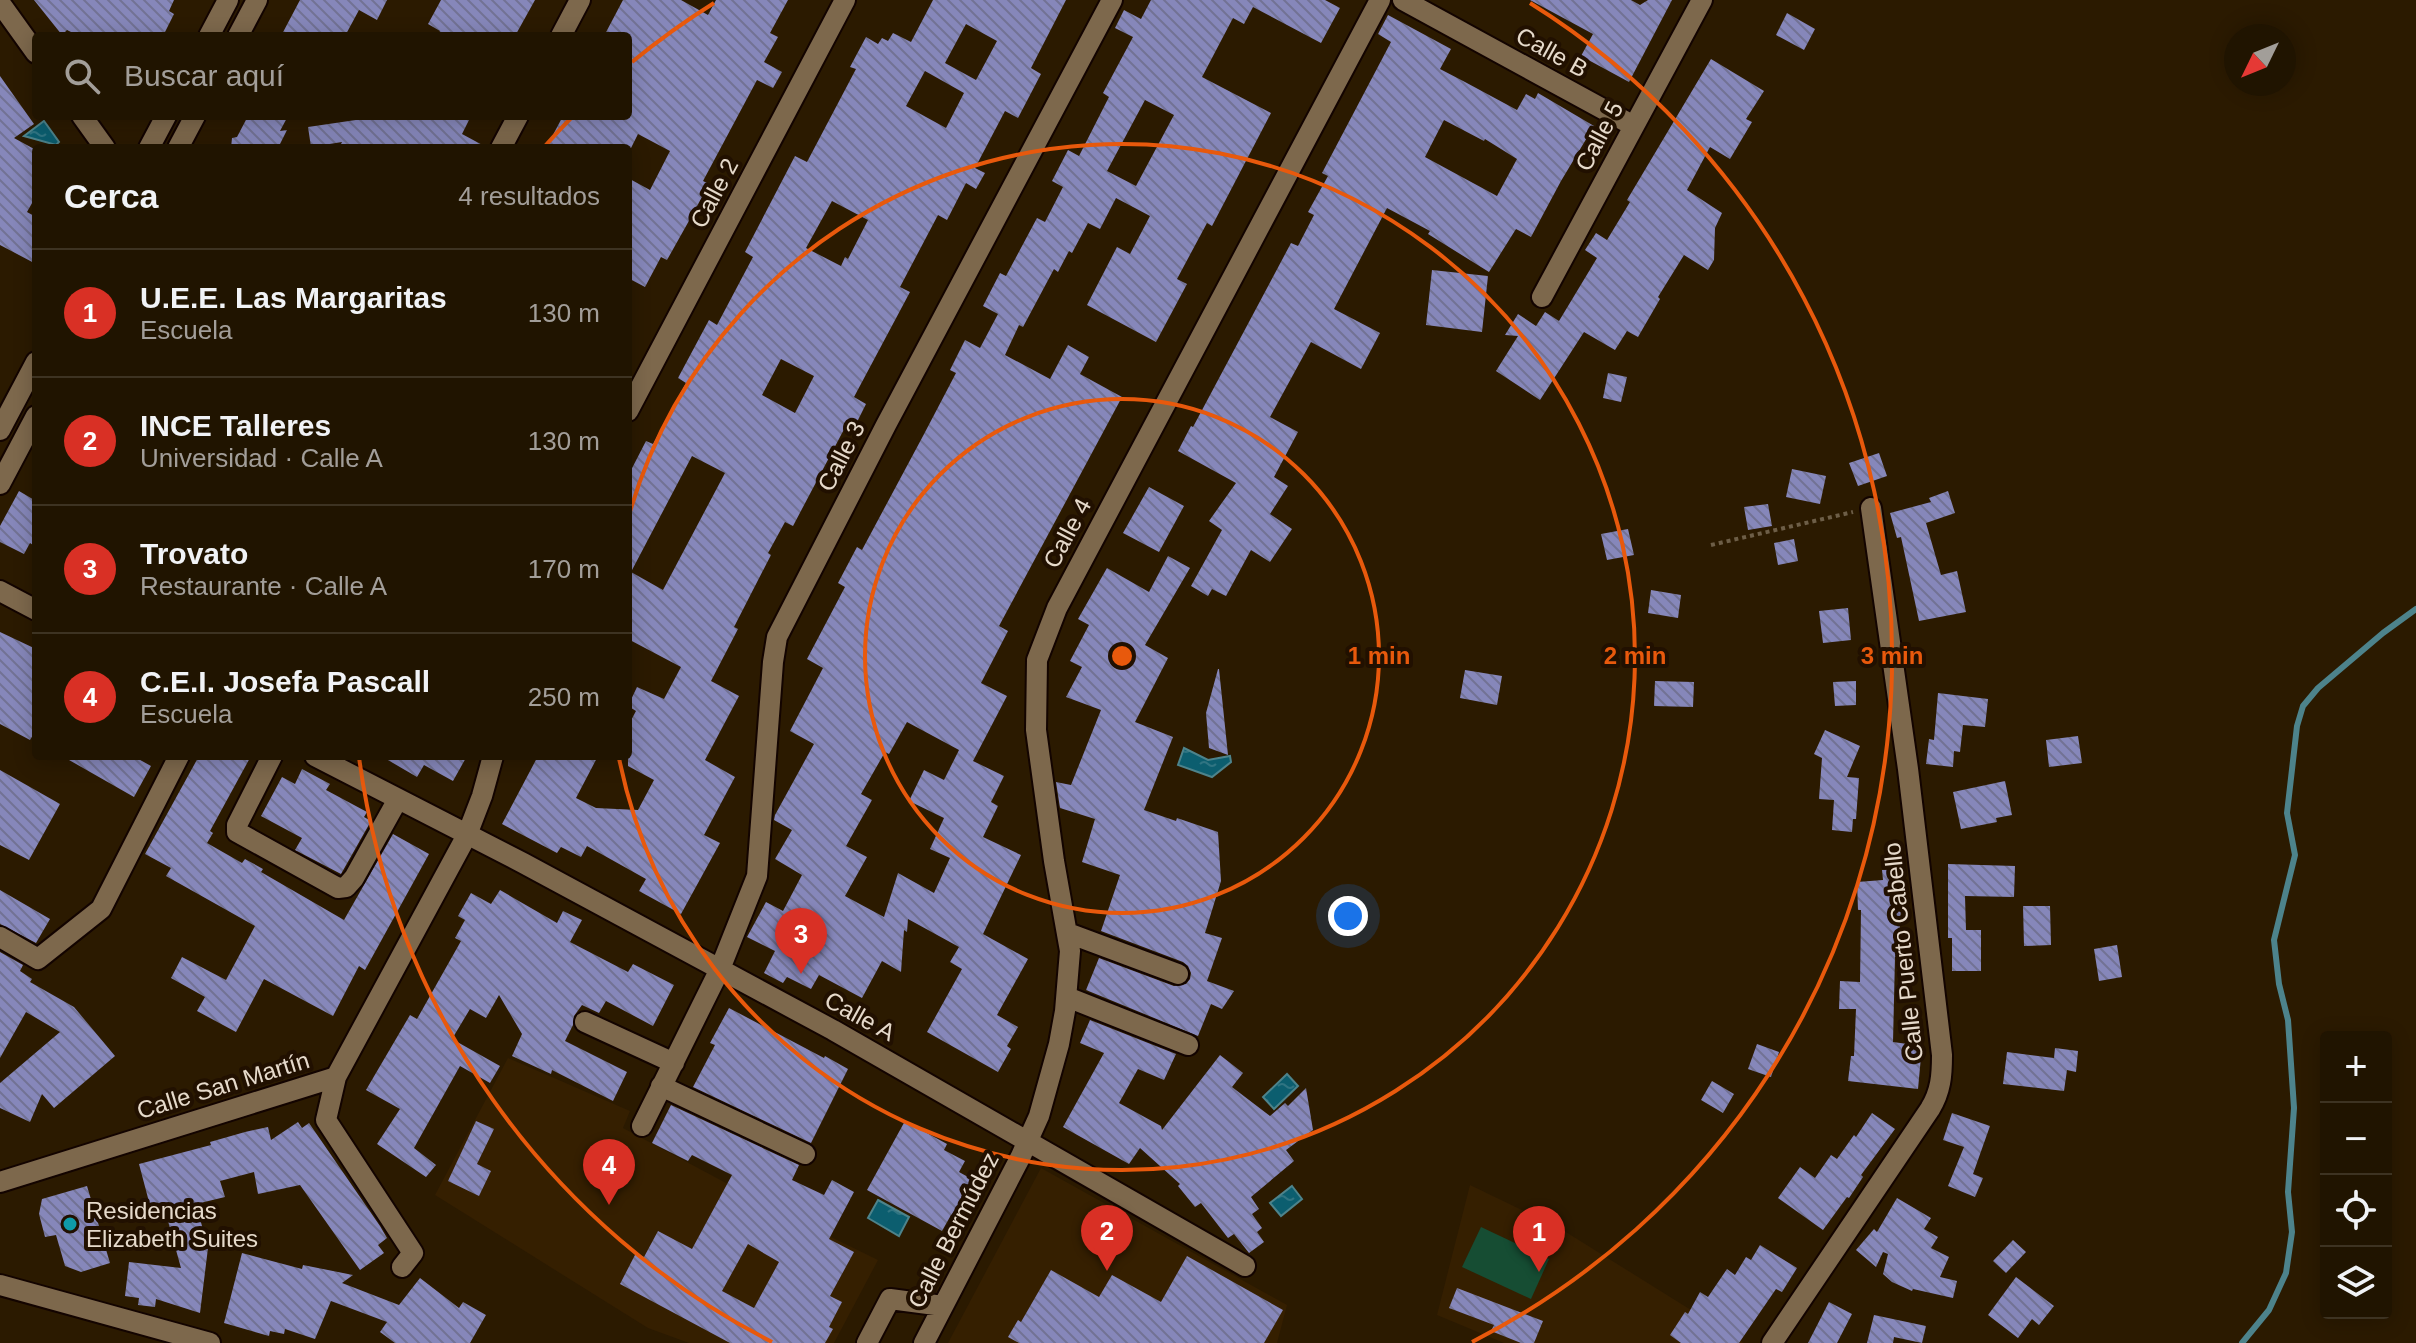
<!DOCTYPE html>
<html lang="es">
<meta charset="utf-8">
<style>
body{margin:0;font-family:Helvetica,sans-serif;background:#2d210f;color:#f1f3f6}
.controls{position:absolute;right:24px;bottom:24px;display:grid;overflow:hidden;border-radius:8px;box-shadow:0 4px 20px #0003}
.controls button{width:72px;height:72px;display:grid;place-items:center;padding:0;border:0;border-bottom:2px solid #3d3322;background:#201400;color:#f1f3f6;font:40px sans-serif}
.compass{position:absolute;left:2224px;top:24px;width:72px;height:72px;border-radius:50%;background:#201400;box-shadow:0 4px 20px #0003;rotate:227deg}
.you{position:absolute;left:1348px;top:916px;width:28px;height:28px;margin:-20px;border:6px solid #fff;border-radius:50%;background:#1a73e8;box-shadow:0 0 0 12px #1a73e833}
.badge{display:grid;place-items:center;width:52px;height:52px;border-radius:50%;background:#d93025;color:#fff;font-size:26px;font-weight:700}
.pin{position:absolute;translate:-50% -66px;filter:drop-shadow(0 2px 4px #0008)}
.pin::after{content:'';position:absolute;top:42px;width:28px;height:24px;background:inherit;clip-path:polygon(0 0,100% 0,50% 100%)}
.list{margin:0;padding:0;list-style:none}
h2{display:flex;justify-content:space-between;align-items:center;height:104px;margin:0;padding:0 32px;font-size:34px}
h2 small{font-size:26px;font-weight:400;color:#a29e99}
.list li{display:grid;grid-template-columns:52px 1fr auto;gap:24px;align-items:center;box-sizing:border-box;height:128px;padding:0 32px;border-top:2px solid #3d3322}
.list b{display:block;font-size:30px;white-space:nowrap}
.list p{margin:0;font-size:26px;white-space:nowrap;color:#a29e99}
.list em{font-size:26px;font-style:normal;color:#a29e99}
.icon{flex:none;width:44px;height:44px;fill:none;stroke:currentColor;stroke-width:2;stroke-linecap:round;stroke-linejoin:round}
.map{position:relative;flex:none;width:2416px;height:1343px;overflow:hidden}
.search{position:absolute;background:#201400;box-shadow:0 4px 20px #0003;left:32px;top:32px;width:600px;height:88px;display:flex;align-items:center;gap:20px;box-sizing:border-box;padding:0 28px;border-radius:8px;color:#a29e99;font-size:30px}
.panel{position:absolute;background:#201400;box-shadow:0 4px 20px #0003;left:32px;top:144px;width:600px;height:616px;border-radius:8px}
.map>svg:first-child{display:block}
.built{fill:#351f00}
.park{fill:#164d33}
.water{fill:url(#water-ripples);stroke:#4d838b;stroke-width:2}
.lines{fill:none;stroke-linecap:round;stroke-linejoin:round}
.stream{stroke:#4d838b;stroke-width:6}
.building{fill:url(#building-back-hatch);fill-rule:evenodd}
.minor-casing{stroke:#130400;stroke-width:24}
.path{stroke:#6d5e47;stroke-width:4;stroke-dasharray:4 4;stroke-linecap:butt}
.minor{stroke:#7d684c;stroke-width:20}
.ring{fill:none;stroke:#e8590c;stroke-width:4}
.culture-dot{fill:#0f9aa8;stroke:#211000;stroke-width:3}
.labels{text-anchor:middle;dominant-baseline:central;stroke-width:8;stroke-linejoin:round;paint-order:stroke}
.street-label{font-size:24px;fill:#e6dacb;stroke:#211000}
.poi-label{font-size:24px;fill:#e6dacb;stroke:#211000;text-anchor:start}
.centre{fill:#e8590c;stroke:#211000;stroke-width:4}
.ring-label{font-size:24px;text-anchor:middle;font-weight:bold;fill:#e8590c;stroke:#211000;stroke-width:8;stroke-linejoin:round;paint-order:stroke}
</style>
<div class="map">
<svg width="2416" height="1343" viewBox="0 0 2416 1343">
<defs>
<pattern id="water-ripples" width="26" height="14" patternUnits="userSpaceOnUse" patternTransform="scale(2)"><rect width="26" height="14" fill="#0c5e6f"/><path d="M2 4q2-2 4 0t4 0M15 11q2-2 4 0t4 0" fill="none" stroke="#2f7482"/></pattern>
<pattern id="building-back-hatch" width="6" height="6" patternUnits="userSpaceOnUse" patternTransform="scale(2)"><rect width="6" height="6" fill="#8687ba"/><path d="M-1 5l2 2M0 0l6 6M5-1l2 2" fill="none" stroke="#727294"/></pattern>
</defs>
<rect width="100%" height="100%" fill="#2b1a00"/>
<path class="built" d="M508,1058L630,1111L623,1128L786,1215L878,1260L834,1343H689L648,1328L435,1195Z
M1041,1168L1287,1305L1277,1343H948Z
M1470,1185L1561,1229L1744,1343H1504L1437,1315Z"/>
<path class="park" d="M1481,1227L1549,1259L1531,1299L1462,1267Z"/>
<path class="water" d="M44,121L59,142L56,145L24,136Z
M1184,748L1208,760L1230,756L1231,762L1212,777L1178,765Z
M1287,1074L1298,1086L1274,1109L1263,1097Z
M1292,1186L1302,1199L1281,1216L1270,1203Z
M878,1200L909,1217L899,1236L868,1218Z"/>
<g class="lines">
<path class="stream" d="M2242,1343L2269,1310L2286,1273L2292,1232L2288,1192L2294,1108L2288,1020L2279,984L2274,940L2295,855L2287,813L2297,726L2303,706L2318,688L2383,633L2416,609"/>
</g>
<path class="building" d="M34,0H174L169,11L174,14L163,36H79L67,30L62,35Z
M300,0H387L377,20L359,10L345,36H281Z
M441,0H535L515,36H438L440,31L428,24Z
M623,0H681L708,15L716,0H788L770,33L778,37L764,62L782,72L773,88L757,80L703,181L709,184L690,219L667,260L661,257L645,287L628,278V178L650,190L670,151L638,134L631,148H546L563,116H628V36H604Z
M933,0H1066L1031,68L1041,74L1018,118L1005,111L975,168L985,173L976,189L966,183L947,220L938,215L900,287L910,292L854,397L866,404L857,422L850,418L793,526L785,522L768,553L771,555L734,627L738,629L711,681L739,696L705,760L735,777L704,835L720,843L681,914L639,891L646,879L587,846L581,857L561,847L557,853L502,824L538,756H598L576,798L596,808L638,810L654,780L628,766V726L636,711L628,706L637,687L664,699L681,667L628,639V476L646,441L653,444L686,383L678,378L709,320L717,325L753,257L745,252L795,156L807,162L856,69L850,67L866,37L878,44L882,38L888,41L893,33L911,42ZM966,24L997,41L976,80L945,63ZM925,71L964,93L946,128L906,106ZM832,201L868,220L848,259L845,257L841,266L806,248ZM781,359L814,376L795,413L762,395ZM692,456L725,473L663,590L631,572Z
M1151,0H1325L1340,8L1321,43L1253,7L1244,24L1233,18L1202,77L1271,113L1212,226L1207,223L1177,279L1187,284L1156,342L1087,305L1117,247L1130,254L1150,216L1116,198L1100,229L1088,223L1072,253L1069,251L1058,272L1054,269L1023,327L1019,325L1005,355L1050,379L1068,345L1089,357L1080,374L1122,397L999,626L1008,631L981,683L1007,696L973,761L1004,776L991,802L998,806L983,837L1021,855L983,934L1028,959L997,1015L1018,1027L1007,1046L1011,1049L998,1072L927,1032L962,969L950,962L959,947L908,919L907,932L904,930L901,972L882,961L862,998L819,975L811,989L787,977L783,983L764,973L775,951L747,937L766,902L783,911L802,875L775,859L792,830L774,820L775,815L814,744L790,731L823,668L807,659L845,587L838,583L857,547L862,550L923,436L956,373L950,370L965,340L980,348L998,314L983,306L1000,273L1006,276L1037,218L1045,222L1063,187L1052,181L1068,150L1079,156L1109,97L1103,93L1133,37L1115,28L1124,10L1141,19ZM1145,100L1174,115L1136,186L1107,171ZM907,722L959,750L944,780L924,770L909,801L944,818L930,849L950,858L934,893L898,873L884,917L845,896L867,857L846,846L872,800L861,794L885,752L889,754Z
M1530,0H1631L1640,5L1648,0H1672L1629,82L1581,56L1593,34Z
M1787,13L1815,29L1804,50L1776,35Z
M1388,15L1451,49L1440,69L1465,82L1517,110L1526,94L1535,99L1538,93L1594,126L1561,181L1531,237L1516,229L1489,272L1428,234L1430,231L1387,208L1334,309L1380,333L1361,369L1311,342L1270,417L1298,432L1274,477L1288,486L1270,514L1292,529L1270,562L1251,550L1226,596L1212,589L1208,596L1191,586L1222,530L1209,521L1236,483L1178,451L1191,426L1193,427L1291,243L1298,246L1314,215L1308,212L1328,176L1322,173L1391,42L1378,34ZM1444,120L1484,141L1485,139L1517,159L1497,196L1425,157Z
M1711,59L1764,91L1746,119L1752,122L1730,159L1710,147L1687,190L1722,213L1715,228L1714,260L1708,270L1684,255L1658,297L1660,299L1638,337L1627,331L1615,350L1584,332L1540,400L1496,371L1518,336L1505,335L1518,314L1536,326L1545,312L1559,321L1597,258L1585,250L1596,233L1607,240L1630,202L1627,200Z
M0,76L34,124L14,138L36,150V196L27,212L36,217V264L0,245Z
M248,116H288L280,131L287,130L278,148H231L232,138L237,137Z
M383,116H471L462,134L488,148H339L342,142L311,147L308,127Z
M1432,270L1488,276L1482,332L1426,325Z
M1608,373L1627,377L1621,402L1603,398Z
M1879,453L1887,476L1858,486L1849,463Z
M1792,469L1826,476L1820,504L1786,497Z
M1149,487L1184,506L1159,552L1123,533Z
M19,491L36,501V547L30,543L24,554L0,542V526Z
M1948,491L1955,513L1926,523L1941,575L1957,571L1966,612L1919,621L1901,537L1897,538L1890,513L1931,502L1929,498Z
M1768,504L1772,526L1748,530L1744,507Z
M1628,529L1634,555L1607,560L1601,534Z
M1794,539L1798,561L1778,565L1774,543Z
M1168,556L1190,568L1145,645L1168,658L1135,722L1173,737L1144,810L1176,821L1177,818L1218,832L1221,881L1205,933L1222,938L1207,981L1234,991L1222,1009L1211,1004L1198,1036L1086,990L1099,958L1174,986L1186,984L1190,979L1191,973L1188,966L1183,962L1101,931L1120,875L1082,862L1095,819L1060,808L1056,782L1071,785L1101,710L1066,697L1082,667L1070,661L1089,625L1078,619L1107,568L1149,592Z
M1651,590L1681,595L1678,618L1648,613Z
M1848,608L1851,640L1823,643L1819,611Z
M0,632L36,649V730L30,740L0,724Z
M1218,669H1219L1228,755L1209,748L1206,713Z
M1465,670L1502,676L1497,705L1460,698Z
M1655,681L1694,682L1693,707L1654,706Z
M1856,681V705L1835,706L1833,682Z
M1938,693L1988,699L1985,727L1963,725L1960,752L1954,751L1953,767L1926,764L1929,739L1934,740Z
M1825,730L1860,746L1847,777L1859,778L1856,819H1853L1852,832L1832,830L1834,800L1819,799L1822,758L1814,754Z
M2078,736L2082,763L2049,767L2046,740Z
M62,756H133L151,766L134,797Z
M199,756H251L210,831L213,833L207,843L242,863L245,859L263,869L261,872L344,920L393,834L429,854L365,970L359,966L333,1016L264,979L236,1032L197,1011L205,997L171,978L182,957L226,980L255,926L166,876L171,868L145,854Z
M381,756H467L453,781L424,765L417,777Z
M302,769L330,784L326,790L367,812L364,817L371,821L341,874L295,850L302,838L261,816L282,777L295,784Z
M0,770L60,804L29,860L0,845Z
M2005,781L2012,815L1996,818L1997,822L1961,829L1953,792Z
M1948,864L2015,866L2014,897L1965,896L1966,930H1981V971H1952V938H1948Z
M1899,869L1901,907L1898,957H1895L1893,1042L1922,1046L1918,1089L1848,1081L1851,1056H1854L1856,1009H1839L1840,981L1860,982L1861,910H1858L1857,882L1883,880L1882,870Z
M0,890L50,919L36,943L0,924Z
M500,890L557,923L563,911L582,920L570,942L628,972L633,964L674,985L653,1026L606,1001L599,1013L582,1005L574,1016L573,1025L565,1041L627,1072L613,1101L552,1070L551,1074L512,1056L522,1034L499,995L486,1018L470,1009L452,1039L500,1066L490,1083L460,1066L414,1148L436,1165L426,1177L377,1144L400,1109L366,1090L410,1015L417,1019L461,941L455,938L465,920L458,916L471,893L491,904Z
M2023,906H2050L2051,945L2024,946Z
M2117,945L2122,977L2099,981L2094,949Z
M0,952L23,965L20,971L32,979L30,982L74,1007L115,1056L54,1108L42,1094L30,1122L0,1108V1083L60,1032L26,1012L0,1058Z
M729,1008L824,1058L825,1056L848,1069L811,1143L693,1087L715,1045L710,1043Z
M1090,1020L1176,1054L1164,1080L1138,1069L1119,1103L1161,1126L1162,1130L1220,1055L1243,1073L1232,1087L1270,1116L1285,1103L1288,1106L1306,1088L1313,1130L1286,1150L1294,1161L1251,1197L1259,1209L1252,1214L1262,1228L1257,1232L1264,1242L1249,1253L1234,1234L1228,1238L1201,1203L1195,1207L1178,1186L1180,1184L1140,1148L1129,1164L1063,1127L1104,1053L1080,1043Z
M1757,1044L1779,1052L1771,1077L1748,1069Z
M2055,1048L2078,1051L2076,1072L2067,1070L2064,1091L2003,1084L2007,1052L2054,1058Z
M1712,1081L1734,1094L1723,1113L1701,1100Z
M671,1105L799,1165L792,1180L824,1195L832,1180L854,1192L829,1239L854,1252L830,1296L842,1302L829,1327L833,1329L825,1343H730L620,1284L636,1253L644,1257L658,1231L692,1249L732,1175L692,1155L688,1161L652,1143ZM748,1244L779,1262L754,1308L722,1291Z
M1872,1113L1895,1129L1861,1175L1863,1177L1849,1198L1847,1197L1823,1230L1778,1198L1800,1167L1815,1178L1831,1155L1837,1159L1854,1135L1856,1137Z
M1952,1113L1990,1126L1973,1174L1983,1178L1975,1197L1948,1186L1964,1147L1943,1140Z
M476,1121L494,1129L477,1164L491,1171L479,1196L448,1181Z
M905,1121L947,1144L944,1150L965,1161L959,1172L977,1182L957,1219L951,1215L942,1231L867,1190Z
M298,1122L302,1128L309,1123L380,1226L387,1238L378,1245L384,1253L360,1270L300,1185L258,1194L254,1172L220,1181L225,1197L196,1204L208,1248L200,1313L156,1299L155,1307L138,1305L139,1298L125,1296L129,1262L181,1268L166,1214L153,1217L139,1164L211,1145L210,1142L245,1132L268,1127L271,1140Z
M87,1186L110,1263L81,1272L65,1266L56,1235L45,1237L39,1214L42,1199Z
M1897,1198L1931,1218L1924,1229L1938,1237L1931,1248L1949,1257L1940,1277L1957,1281L1953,1298L1913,1289L1912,1291L1892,1282L1883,1274L1888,1254L1883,1252L1876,1267L1856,1250L1874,1229L1877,1232Z
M2013,1240L2026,1252L2006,1273L1993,1261Z
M1760,1245L1797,1268L1782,1292L1776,1289L1739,1343H1681L1670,1335L1685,1312L1688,1314L1700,1292L1708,1297L1727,1269L1735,1275L1746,1257L1751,1260Z
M242,1253L302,1269L303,1265L353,1275L342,1283L399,1305L420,1278L459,1308L463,1302L486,1315L470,1343H395L380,1332L387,1322L331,1301L315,1339L285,1329L284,1334L270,1331L269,1336L224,1323Z
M1187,1256L1283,1310L1264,1343H1019L1008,1337L1018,1320L1021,1322L1051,1270L1099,1297L1112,1275L1161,1302Z
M2016,1277L2054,1306L2039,1325L2032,1319L2018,1338L1988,1315Z
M1457,1288L1543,1321L1534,1343H1521L1491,1331L1494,1325L1449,1308Z
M1829,1302L1852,1314L1837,1343H1808Z
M1874,1315L1926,1326L1922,1343L1894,1337L1893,1343H1867Z"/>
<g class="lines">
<defs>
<path id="minor" d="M1403,0L1634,126
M0,3L36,53
M209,36L228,0
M238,36L257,0
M561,36L580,0
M82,116L105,148
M149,148L166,116
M178,148L195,116
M501,148L518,116
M1542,297L1702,0
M628,411L845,0
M0,430L36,362
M0,484L36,416
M0,591L36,610
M272,756L237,825V832L338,888L346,887L354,878L398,799
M315,756L523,863L833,1030L1245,1266
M1068,933L1178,974
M0,937L38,959L101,909L179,756
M1067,997L1188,1045
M585,1022L674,1063
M336,1077L326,1120L413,1253L402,1267
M661,1086L805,1154
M642,1126L720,969L757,876L773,662L777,637L886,425L1112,0
M0,1182L336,1077L467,835L482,796L493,756
M0,1285L210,1343
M867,1343L890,1299L943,1306
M924,1343L1021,1156L1039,1116L1059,1044L1065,1011L1070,951L1054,861L1036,730L1037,660L1057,608L1380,0
M1772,1343L1930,1109C1941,1091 1942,1075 1942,1055L1908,769L1871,508"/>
</defs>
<use href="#minor" class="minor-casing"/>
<path class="path" d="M1711,545L1853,512"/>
<use href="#minor" class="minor"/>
</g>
<g class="ring">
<circle cx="1122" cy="656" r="257"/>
<path d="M629 515A513 513 0 1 1 619 758"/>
<path d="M772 1342A770 770 0 0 1 359 757M545 146A770 770 0 0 1 573 116M632 62A770 770 0 0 1 714 3M1530 3A770 770 0 0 1 1472 1342"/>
</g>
<circle class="culture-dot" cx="70" cy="1224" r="8"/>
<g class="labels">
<g class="street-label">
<text transform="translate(1552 52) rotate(29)">Calle B</text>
<text transform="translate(1599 136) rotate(-62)">Calle 5</text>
<text transform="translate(714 193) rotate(-62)">Calle 2</text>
<text transform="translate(841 456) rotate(-63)">Calle 3</text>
<text transform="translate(1067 533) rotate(-62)">Calle 4</text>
<text transform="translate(1903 952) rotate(-96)">Calle Puerto Cabello</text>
<text transform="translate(860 1016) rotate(29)">Calle A</text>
<text transform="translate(223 1085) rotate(-17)">Calle San Martín</text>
<text transform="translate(953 1230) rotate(-63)">Calle Bermúdez</text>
</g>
<g class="poi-label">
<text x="86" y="1210">Residencias<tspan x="86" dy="28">Elizabeth Suites</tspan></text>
</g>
</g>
<circle cx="1122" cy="656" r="12" class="centre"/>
<g class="ring-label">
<text x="1379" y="664">1 min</text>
<text x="1635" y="664">2 min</text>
<text x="1892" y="664">3 min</text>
</g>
</svg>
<div class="controls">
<button>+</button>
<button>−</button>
<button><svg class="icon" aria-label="locate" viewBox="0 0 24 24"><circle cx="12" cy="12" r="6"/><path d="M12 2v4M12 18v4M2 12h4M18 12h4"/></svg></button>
<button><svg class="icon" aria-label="layers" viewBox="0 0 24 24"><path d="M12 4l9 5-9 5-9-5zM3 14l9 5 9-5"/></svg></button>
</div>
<svg class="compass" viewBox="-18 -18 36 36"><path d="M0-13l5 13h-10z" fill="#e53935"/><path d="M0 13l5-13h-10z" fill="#a29e99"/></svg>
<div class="you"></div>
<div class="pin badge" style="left:1539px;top:1272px">1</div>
<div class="pin badge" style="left:1107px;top:1271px">2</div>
<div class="pin badge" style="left:801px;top:974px">3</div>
<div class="pin badge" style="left:609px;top:1205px">4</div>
<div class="search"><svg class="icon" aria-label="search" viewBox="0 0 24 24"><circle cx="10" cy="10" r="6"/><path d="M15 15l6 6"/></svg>Buscar aquí</div>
<section class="panel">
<h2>Cerca<small>4 resultados</small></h2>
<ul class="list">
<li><span class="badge">1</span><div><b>U.E.E. Las Margaritas</b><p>Escuela</p></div><em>130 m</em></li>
<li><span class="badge">2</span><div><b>INCE Talleres</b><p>Universidad · Calle A</p></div><em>130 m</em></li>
<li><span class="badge">3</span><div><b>Trovato</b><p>Restaurante · Calle A</p></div><em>170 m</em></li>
<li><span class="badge">4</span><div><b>C.E.I. Josefa Pascall</b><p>Escuela</p></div><em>250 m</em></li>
</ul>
</section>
</div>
